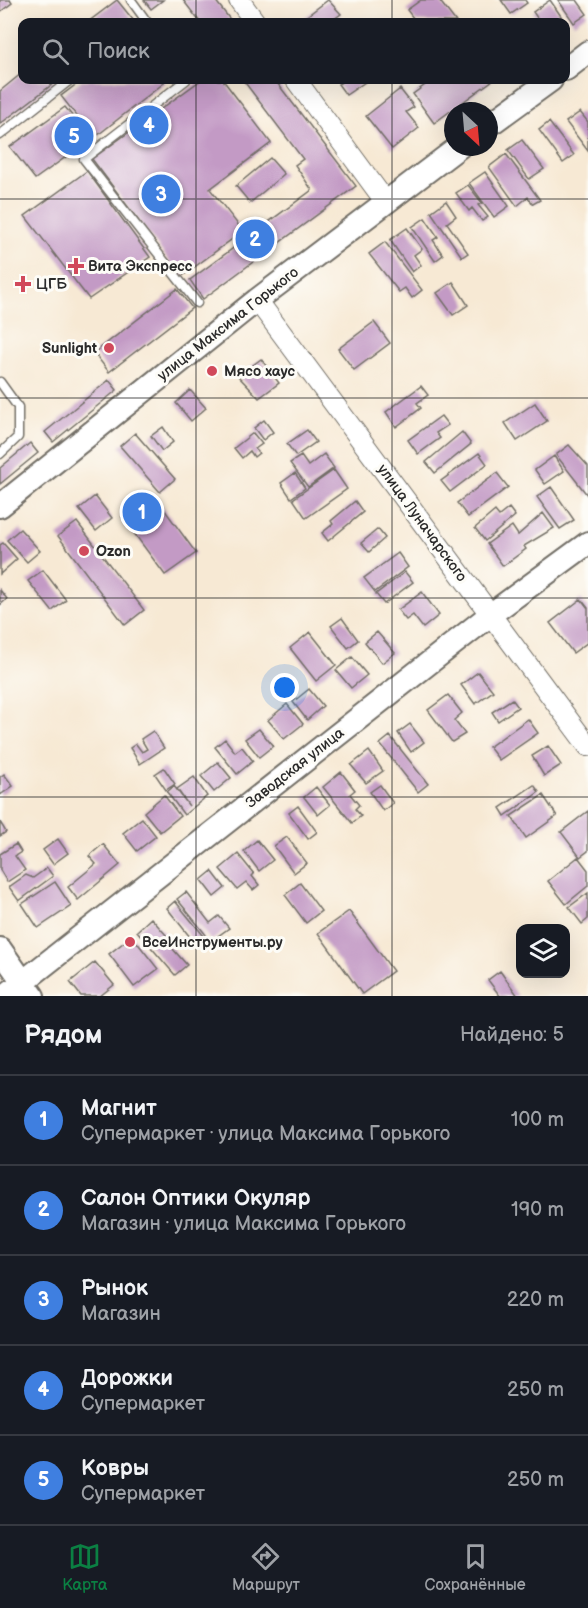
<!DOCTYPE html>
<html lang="ru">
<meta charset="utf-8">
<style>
body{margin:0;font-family:"Balsamiq Sans",sans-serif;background:#20242c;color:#f1f3f6}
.controls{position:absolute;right:18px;bottom:18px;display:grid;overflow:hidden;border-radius:12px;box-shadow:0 6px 24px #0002}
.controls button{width:54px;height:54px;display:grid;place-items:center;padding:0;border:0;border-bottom:2px solid #363941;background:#171b24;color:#f1f3f6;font:30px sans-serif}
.compass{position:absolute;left:444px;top:102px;width:54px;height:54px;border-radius:50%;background:#171b24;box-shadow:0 6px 24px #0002;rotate:154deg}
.you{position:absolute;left:285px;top:688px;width:21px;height:21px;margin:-15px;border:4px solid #fff;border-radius:50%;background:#1a73e8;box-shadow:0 0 0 9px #1a73e833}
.badge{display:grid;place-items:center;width:39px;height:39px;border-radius:50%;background:#0b8043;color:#fff;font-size:20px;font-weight:700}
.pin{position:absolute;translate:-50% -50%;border:3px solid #fff;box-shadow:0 2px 6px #0006}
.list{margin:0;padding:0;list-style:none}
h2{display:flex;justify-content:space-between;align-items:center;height:78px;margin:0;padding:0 24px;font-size:26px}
h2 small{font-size:20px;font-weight:400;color:#9ea1a6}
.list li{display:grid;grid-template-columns:39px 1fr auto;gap:18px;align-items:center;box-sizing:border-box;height:90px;padding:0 24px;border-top:2px solid #363941}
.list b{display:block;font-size:22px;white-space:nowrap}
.list p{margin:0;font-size:20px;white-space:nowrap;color:#9ea1a6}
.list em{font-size:20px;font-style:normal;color:#9ea1a6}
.icon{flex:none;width:33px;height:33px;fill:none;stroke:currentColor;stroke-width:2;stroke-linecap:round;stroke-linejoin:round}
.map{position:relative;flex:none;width:588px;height:996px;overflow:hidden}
.search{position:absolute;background:#171b24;box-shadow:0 6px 24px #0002;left:18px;right:18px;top:18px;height:66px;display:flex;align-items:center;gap:15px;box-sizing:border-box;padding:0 21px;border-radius:12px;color:#9ea1a6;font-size:22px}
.sheet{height:528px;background:#171b24}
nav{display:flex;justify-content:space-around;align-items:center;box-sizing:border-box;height:84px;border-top:2px solid #363941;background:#171b24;font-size:16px;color:#9ea1a6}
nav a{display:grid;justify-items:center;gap:3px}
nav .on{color:#0b8043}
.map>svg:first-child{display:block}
.building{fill:#c39ac5}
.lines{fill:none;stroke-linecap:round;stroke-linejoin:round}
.service-casing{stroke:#726e66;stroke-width:11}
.tertiary-casing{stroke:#726e66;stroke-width:22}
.secondary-casing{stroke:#726e66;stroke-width:26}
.service{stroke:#fff;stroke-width:8}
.tertiary{stroke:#fff;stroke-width:20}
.secondary{stroke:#fff;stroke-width:22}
.grid{fill:none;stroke:#2b2b2b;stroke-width:1.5;stroke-opacity:0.55}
.poi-dot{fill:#d1495b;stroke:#fdfcf7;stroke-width:2}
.labels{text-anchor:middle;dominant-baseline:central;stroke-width:6;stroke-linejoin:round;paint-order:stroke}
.poi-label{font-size:15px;font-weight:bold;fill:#2b2b2b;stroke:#fdfcf7;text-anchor:start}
.street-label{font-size:15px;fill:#2b2b2b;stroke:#fdfcf7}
</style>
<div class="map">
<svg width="588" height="996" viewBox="0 0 588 996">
<rect width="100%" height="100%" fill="#fdfcf7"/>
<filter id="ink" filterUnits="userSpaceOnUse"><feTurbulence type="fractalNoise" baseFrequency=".0167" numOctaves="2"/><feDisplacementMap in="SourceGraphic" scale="12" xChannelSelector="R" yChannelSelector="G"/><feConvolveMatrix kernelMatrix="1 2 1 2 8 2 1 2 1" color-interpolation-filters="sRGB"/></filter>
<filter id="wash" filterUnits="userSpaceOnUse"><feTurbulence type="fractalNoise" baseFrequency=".008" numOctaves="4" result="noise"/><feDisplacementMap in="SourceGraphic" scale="24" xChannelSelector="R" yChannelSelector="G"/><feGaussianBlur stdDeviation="1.35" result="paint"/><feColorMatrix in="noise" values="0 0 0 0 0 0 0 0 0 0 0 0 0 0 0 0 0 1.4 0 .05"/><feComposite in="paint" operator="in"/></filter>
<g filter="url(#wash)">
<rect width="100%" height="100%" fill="#f7e9d4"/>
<g id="blocks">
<path class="building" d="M0,0H10L12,3L0,12Z
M117,0L134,21L88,22Z
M144,0H163L151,9Z
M183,0H215L232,22H200Z
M328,0L341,14L330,22H299Z
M421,0H439L456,22H416L407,10Z
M501,0H525L527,3L511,14Z
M550,0L565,22H540L533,12Z
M558,0H577L587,14L574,23Z
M22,73V80H58L0,124V91Z
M82,80H164V83L94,138L61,96Z
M201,80H223L271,143L210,189L243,231L181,277L92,159Z
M243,80H275L356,186L203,299L190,280L312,190L295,165L303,159Z
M345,80H368L346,95L338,84Z
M432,80H493L434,123L413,94Z
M400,89L414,107L406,112L419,128L392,149L366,116Z
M65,107L91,139L35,179L10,147Z
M580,112L588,122V151L566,122Z
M549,122L574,155L563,163L539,130Z
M522,140L544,169L529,179L508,150Z
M506,154L540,200L533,204L528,197L517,206L489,167Z
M270,158L284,174L250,203L236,186Z
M87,171L150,257L89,299L25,216Z
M485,172L509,206L494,217L469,183Z
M468,185L482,203L478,205L488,217L482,221L472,208L469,211L456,193Z
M446,201L456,216L447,223L468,253L462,257L431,212Z
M425,218L438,237L433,240L443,255L435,261L412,227Z
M407,228L422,249L414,255L421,265L412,272L390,240Z
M385,242L422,290L412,298L405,288L399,292L369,254Z
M453,282L468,305L453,315L437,293Z
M177,289L192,308L109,372L94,353Z
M374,322L390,343L354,370L338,349Z
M261,359L279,383L259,398L238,376Z
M109,380L117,390L53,442L45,432Z
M421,386L428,395L417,403L421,408L396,427L386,412Z
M190,390L206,408L191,421L176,403Z
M535,403L547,421L517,441L505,423Z
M441,416L448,425L436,433L440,438L418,454L408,440Z
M264,420L273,432L263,440L254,428Z
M163,427L173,442L162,451L151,436Z
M307,430L316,442L296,456L287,444Z
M462,432L471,444L435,473L426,462Z
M135,433L175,479L160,492L120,446Z
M253,433L262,444L255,449L259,453L254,457L250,451L242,458L234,448Z
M30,443L38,453L0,484V468Z
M569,445L588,466V496L556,455Z
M479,453L487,464L450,492L441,481Z
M324,454L334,468L308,487L290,463L301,456L308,466Z
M554,456L564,471L545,484L535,470Z
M334,470L347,489L306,518L293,499Z
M295,473L305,488L291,498L281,483Z
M497,473L508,487L468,517L457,503Z
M551,487L574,520L560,529L537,497Z
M153,494L196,553L165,575L122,517Z
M95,496L112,518L96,531L79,509Z
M355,501L363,512L328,541L322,533L333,524L331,521Z
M509,508L515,516L485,541L475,528L495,511L499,516Z
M543,513L554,528L524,546L526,549L503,566L487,544L512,526L518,535Z
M77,522L144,610L125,625L58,536Z
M20,529L40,551L27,562L7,540Z
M378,529L385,538L369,552L361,543Z
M3,543L17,559L0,574V545Z
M398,553L408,567L375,592L364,578Z
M43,570L66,600L52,611L28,581Z
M405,572L413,582L384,604L376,594Z
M0,590L7,599L0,605Z
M422,592L439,615L423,628L413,615L406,620L398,610Z
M581,599L588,608V642L573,653L550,623Z
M342,618L358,640L348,648L331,626Z
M310,632L336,665L316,681L290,648Z
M377,632L395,653L382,663L365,642Z
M352,657L367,675L351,688L336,670Z
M478,672L493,691L475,704L461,685Z
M309,689L323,706L307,720L293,702Z
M448,695L462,713L454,720L465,734L452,742L428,710Z
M512,699L518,707L498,721L492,712Z
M287,704L303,724L284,739L268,720Z
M528,719L538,733L499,760L489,747Z
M410,724L424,742L411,752L398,733Z
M259,729L273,746L259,757L245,739Z
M153,731L164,748L140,764L130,748L136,744L142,752L147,749L141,739Z
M390,736L428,784L418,792L380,744Z
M225,739L235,752L242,747L253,761L237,774L215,747Z
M548,746L561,765L544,776L532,756Z
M369,751L383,771L366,783L351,765Z
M218,762L231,778L214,792L201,776Z
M164,768L175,784L166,790L155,774Z
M341,772L355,790L350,794L359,805L355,809L361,816L352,823L323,787Z
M4,774L13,786L0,795V777Z
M194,777L207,796L184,815L167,792L174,786L189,806L177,789Z
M380,785L393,803L383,811L370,792Z
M534,785L539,792L505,816L500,808Z
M316,787L330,805L318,815L304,797Z
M164,795L180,816L160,832L144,812Z
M543,795L557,816L526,838L511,816Z
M298,806L317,832L308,839L289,813Z
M588,811V851L580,857L561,832Z
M142,818L156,836L137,851L123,833Z
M0,822L6,832L0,836Z
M287,837L307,863L294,873L274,846Z
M58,839L68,853L53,864L43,850Z
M257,840L273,860L259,871L244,851Z
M16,844L21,852L15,856L25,870L7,882L0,870V854Z
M103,844L120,865L78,900L68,887L96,864L89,856Z
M238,854L254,874L252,876L259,885L253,890L246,882L237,889L220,869Z
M578,857L588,870V886L566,904L548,881Z
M47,868L53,876L19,901L9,887L26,875L33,878Z
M212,871L225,888L214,897L201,880Z
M55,882L71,906L38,928L22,904Z
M300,883L321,911L306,923L285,895Z
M186,892L210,923L219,916L229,928L211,941L177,899Z
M588,893V919L582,924L569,907Z
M175,901L203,935L194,942L167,908Z
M349,911L393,971L362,994L318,933Z
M151,918L167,936L164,939L187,965L175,975L137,931Z
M132,936L158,969L134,987L109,954Z
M95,962L114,985L100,996H81L70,982Z
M500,971L518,996H500L488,980Z"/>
</g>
</g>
<g filter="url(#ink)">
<use href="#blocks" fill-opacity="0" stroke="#726e66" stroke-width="1.5"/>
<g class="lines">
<defs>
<path id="service" d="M131,0L147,22
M186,80L84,159L197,303
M0,135L70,80
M0,382L18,407V437L0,454"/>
<path id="tertiary" d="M239,0L255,22
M296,80L385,201
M257,300L588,746"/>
<path id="secondary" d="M566,69L588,52
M489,125L551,80
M0,506L257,300L459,147
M0,949L33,996
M5,996L490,615L588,543"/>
</defs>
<use href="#service" class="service-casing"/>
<use href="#tertiary" class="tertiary-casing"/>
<use href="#secondary" class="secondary-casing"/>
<use href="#service" class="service"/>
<use href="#tertiary" class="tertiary"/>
<use href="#secondary" class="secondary"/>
</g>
</g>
<path class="grid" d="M196,0V22M392,0V22M196,80V996M392,80V996M0,199H588M0,398H588M0,598H588M0,797H588"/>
<g class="poi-dot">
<path d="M73 257h6v6h6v6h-6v6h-6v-6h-6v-6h6z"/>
<path d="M20 275h6v6h6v6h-6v6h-6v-6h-6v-6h6z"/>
<circle cx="109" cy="348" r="6"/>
<circle cx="212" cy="371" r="6"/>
<circle cx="84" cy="551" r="6"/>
<circle cx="130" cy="942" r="6"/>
</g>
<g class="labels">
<g class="poi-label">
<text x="88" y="266">Вита Экспресс</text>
<text x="36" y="284">ЦГБ</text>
<text x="97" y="348" text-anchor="end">Sunlight</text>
<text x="224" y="371">Мясо хаус</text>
<text x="96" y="551">Ozon</text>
<text x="142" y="942">ВсеИнструменты.ру</text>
</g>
<g class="street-label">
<text transform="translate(228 324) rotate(-38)">улица Максима Горького</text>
<text transform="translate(422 523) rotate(54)">улица Луначарского</text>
<text transform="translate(295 768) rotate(-38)">Заводская улица</text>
</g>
</g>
</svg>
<div class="controls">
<button><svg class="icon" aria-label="layers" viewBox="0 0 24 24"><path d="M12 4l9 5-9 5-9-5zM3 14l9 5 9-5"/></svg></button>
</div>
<svg class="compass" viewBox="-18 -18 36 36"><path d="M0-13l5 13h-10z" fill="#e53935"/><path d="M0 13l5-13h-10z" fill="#9ea1a6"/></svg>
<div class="you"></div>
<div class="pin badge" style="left:142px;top:512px;background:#3f7fe0">1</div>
<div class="pin badge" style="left:255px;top:239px;background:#3f7fe0">2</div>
<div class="pin badge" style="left:161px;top:194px;background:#3f7fe0">3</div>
<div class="pin badge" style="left:149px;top:125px;background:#3f7fe0">4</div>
<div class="pin badge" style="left:74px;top:136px;background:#3f7fe0">5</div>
<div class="search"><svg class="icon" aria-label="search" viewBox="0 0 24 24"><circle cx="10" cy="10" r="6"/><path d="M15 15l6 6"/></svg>Поиск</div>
</div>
<section class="sheet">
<h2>Рядом<small>Найдено: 5</small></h2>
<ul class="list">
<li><span class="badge" style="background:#3f7fe0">1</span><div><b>Магнит</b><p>Супермаркет · улица Максима Горького</p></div><em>100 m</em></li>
<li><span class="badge" style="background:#3f7fe0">2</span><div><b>Салон Оптики Окуляр</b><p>Магазин · улица Максима Горького</p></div><em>190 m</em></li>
<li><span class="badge" style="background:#3f7fe0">3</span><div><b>Рынок</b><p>Магазин</p></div><em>220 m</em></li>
<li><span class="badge" style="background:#3f7fe0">4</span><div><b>Дорожки</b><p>Супермаркет</p></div><em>250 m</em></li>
<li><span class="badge" style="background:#3f7fe0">5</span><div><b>Ковры</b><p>Супермаркет</p></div><em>250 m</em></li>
</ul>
</section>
<nav>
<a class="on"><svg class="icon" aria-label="map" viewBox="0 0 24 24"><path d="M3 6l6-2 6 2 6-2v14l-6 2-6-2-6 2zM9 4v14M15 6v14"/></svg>Карта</a>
<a><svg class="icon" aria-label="directions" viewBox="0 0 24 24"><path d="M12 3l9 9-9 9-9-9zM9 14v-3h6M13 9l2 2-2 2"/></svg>Маршрут</a>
<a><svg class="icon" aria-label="saved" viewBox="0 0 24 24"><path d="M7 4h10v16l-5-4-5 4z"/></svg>Сохранённые</a>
</nav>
